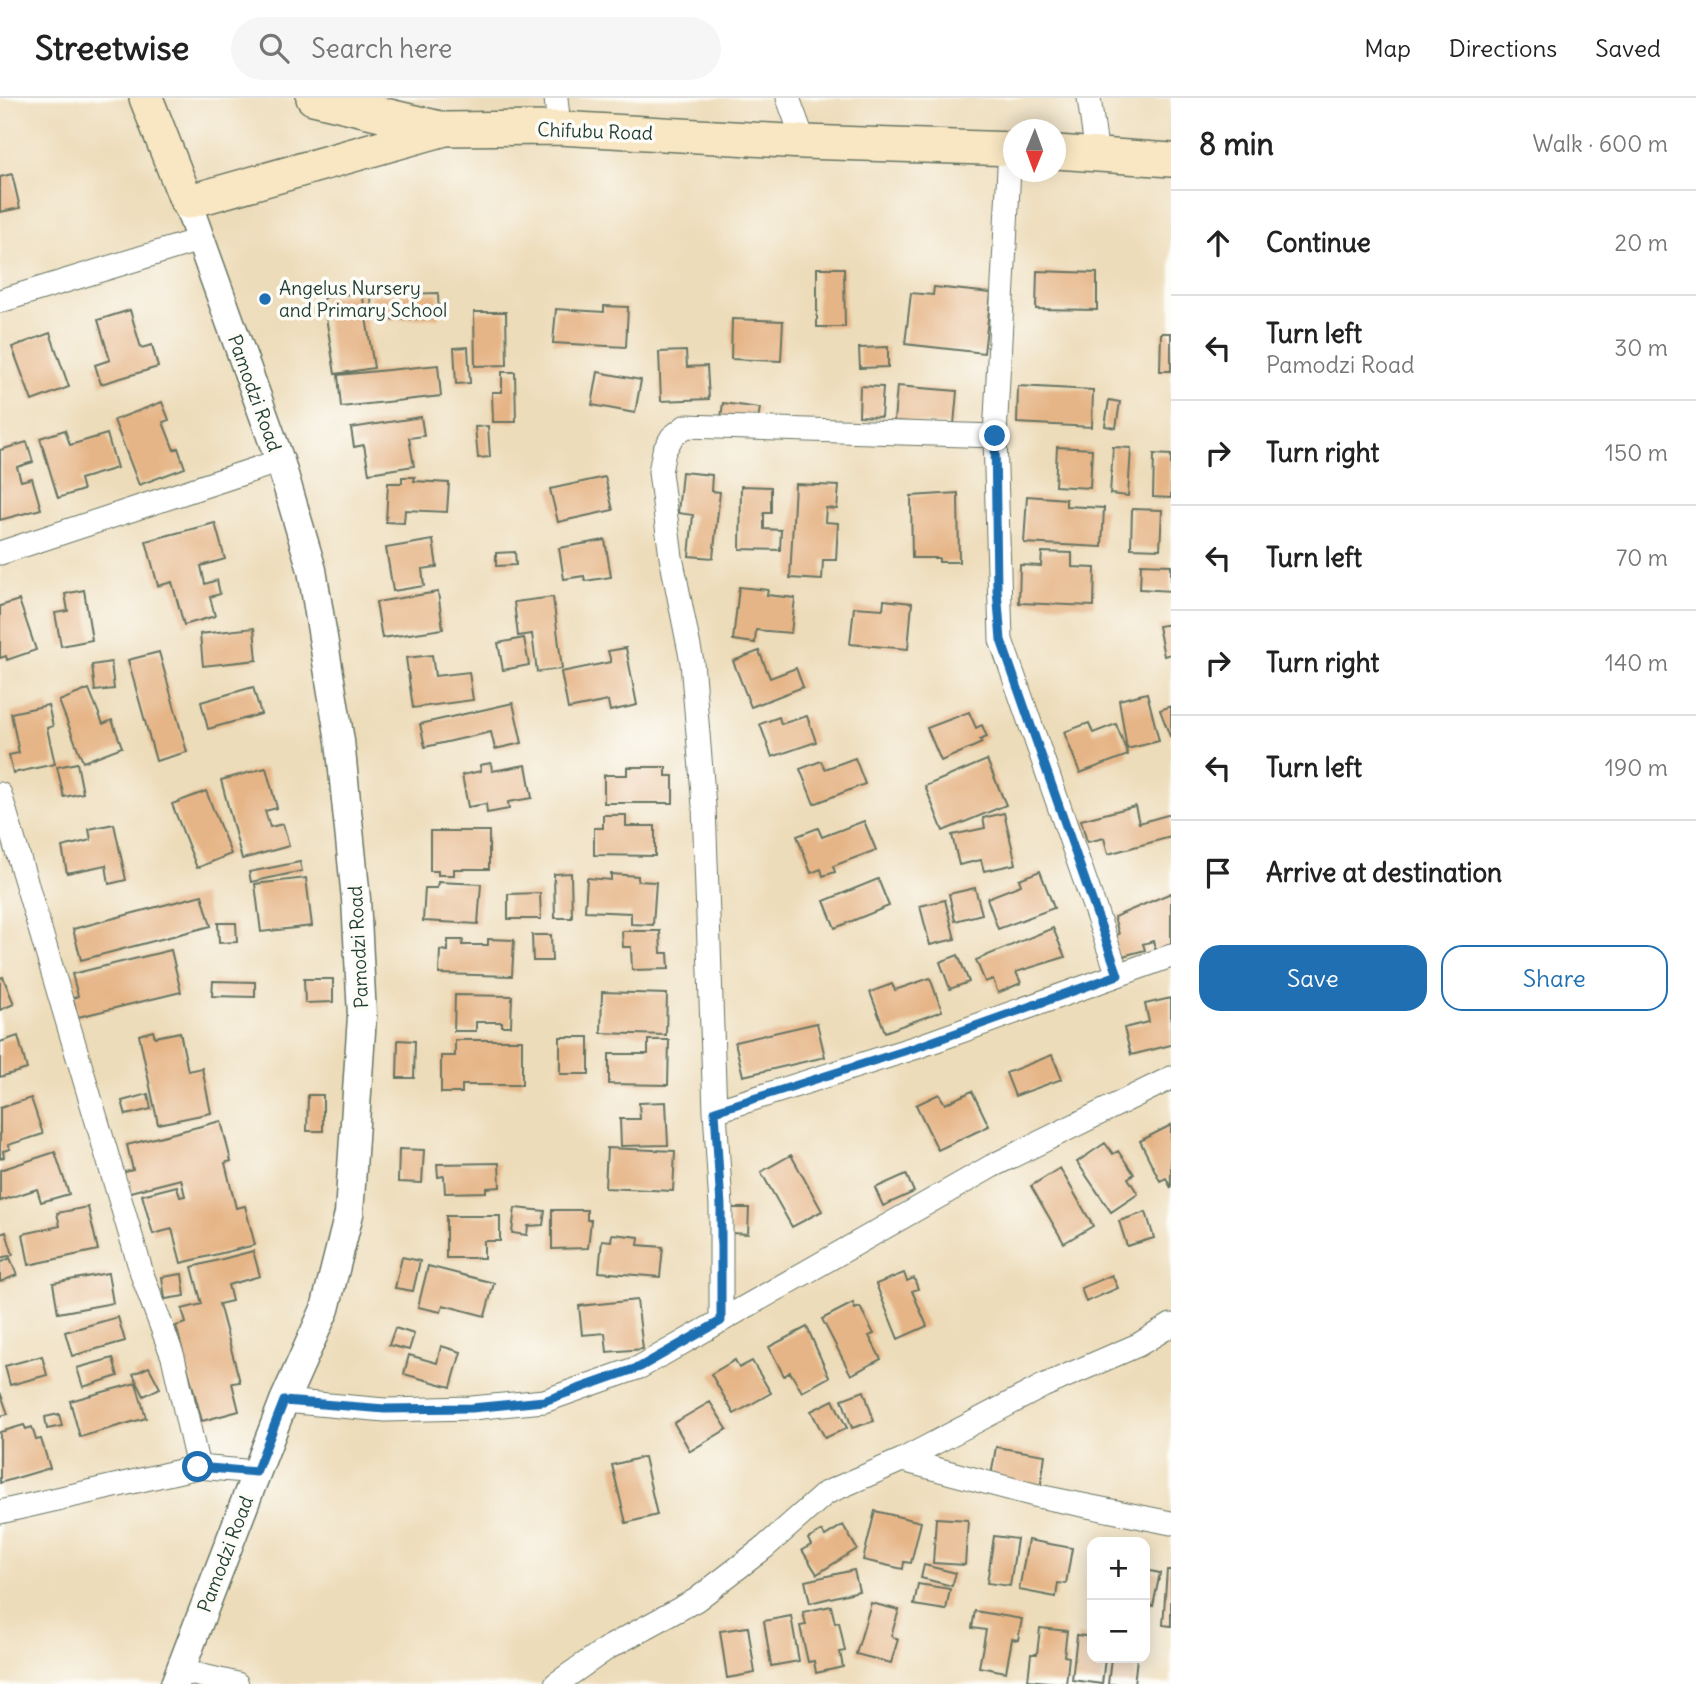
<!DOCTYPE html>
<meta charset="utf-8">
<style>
body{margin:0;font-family:Delius,sans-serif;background:#f6f6f6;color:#222}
.controls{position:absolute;right:21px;bottom:21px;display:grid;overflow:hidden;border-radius:14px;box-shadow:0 4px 18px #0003}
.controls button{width:63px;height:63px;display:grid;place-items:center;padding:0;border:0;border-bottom:2px solid #e0e0e0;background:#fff;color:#222;font:35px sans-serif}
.compass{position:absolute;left:1003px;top:21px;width:63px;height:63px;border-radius:50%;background:#fff;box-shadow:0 4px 18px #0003;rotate:181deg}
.stop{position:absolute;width:21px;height:21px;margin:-16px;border:5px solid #1f6fb2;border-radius:50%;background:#fff}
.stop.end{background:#1f6fb2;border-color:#fff;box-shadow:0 2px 7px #0008}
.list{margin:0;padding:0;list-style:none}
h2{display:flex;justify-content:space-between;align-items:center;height:91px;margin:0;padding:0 28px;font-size:30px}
h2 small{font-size:23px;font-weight:400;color:#767676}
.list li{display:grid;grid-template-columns:46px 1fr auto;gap:21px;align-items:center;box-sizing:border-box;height:105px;padding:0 28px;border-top:2px solid #e0e0e0}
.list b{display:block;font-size:26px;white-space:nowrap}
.list p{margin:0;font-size:23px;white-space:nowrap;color:#767676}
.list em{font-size:23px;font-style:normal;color:#767676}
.actions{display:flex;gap:14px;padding:21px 28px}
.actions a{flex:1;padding:16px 0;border:2px solid #1f6fb2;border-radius:21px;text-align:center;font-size:24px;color:#1f6fb2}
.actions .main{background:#1f6fb2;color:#fff}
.icon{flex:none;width:38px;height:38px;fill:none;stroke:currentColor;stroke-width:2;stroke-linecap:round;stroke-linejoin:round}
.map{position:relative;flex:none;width:1171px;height:1586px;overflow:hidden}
header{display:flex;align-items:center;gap:42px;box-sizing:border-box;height:98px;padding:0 35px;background:#fff;border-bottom:2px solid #e0e0e0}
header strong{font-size:33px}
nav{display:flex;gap:38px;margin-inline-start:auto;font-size:24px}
.search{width:490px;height:63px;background:#f6f6f6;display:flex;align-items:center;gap:18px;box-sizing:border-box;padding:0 24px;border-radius:38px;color:#767676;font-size:26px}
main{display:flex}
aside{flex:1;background:#fff}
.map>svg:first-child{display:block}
.building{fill:#e6b587}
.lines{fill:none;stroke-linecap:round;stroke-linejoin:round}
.minor-casing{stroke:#677563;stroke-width:25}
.tertiary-casing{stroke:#677563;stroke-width:31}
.secondary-casing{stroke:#677563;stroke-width:36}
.minor{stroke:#fff;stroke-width:23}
.tertiary{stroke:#fff;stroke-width:28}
.secondary{stroke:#f9e7c3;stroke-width:33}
.route{stroke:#1f6fb2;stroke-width:9}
.poi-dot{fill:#1f6fb2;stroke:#fdfcf7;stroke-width:2.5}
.labels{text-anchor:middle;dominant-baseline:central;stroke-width:7;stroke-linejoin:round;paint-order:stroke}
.street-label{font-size:19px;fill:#1f3d34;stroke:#fdfcf7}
.poi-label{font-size:19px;fill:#1f3d34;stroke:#fdfcf7;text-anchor:start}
</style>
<header>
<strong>Streetwise</strong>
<div class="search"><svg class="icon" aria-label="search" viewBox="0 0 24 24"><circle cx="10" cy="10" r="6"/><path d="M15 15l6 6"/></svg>Search here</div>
<nav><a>Map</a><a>Directions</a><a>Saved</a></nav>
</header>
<main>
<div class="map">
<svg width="1171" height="1586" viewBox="0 0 1171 1586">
<rect width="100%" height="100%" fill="#fdfcf7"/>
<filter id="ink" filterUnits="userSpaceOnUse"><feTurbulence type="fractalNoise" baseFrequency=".0143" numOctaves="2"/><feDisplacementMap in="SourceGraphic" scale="14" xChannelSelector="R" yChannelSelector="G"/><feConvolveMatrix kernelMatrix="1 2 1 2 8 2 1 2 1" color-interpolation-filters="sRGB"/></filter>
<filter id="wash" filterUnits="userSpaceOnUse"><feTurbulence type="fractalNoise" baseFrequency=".00686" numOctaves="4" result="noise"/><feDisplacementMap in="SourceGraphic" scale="28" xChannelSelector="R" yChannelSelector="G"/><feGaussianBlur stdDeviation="1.57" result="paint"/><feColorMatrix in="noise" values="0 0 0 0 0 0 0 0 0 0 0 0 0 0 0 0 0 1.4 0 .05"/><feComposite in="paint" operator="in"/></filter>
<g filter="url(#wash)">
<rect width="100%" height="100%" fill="#eddcb9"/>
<g id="blocks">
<path class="building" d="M12,76L20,110L0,114V79Z
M817,170H844L845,229H817Z
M1037,173L1097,175V212L1036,211Z
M934,189L991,195L984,255L905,246L911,195L933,197Z
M362,194L374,270L335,276L323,200Z
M438,195L439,220L372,222L371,197Z
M604,208L628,209L626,249L553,245L556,211L604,214Z
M130,212L141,250L152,247L158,269L101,286L95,267L110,262L98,222Z
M474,214H506L507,267L475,268Z
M732,221L783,223L781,263L731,261Z
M50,235L69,289L32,303L12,249Z
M1161,235H1171V273H1160Z
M468,249L470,285L456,286L454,250Z
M888,249V269L860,270L859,250Z
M686,253L687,269L707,268L709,301L661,303L659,254Z
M438,267L441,298L341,309L338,277Z
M502,274H515L516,324H493L492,294H502Z
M598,274L641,282L635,315L592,307Z
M860,288L883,289L881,319L859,318Z
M897,288L957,293L954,327L894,323Z
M1018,288L1093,292L1092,329L1017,325Z
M1109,302L1120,304L1116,330L1105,328Z
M162,304L169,322L163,324L174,352L178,350L185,370L139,387L114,322Z
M723,305L760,310L756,332L720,327Z
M421,319L424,338L409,340L414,368L369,375L364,347L354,349L351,330Z
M488,328L490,359L478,360L475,329Z
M65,332L70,347L107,336L117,370L80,381L83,392L58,400L40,340Z
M27,344L33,364L17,369L21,383L32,380L41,411L0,422V352Z
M1057,349L1092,351L1090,390L1055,388Z
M1113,349L1131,350L1128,398L1110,396Z
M1154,356L1171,357V400L1153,399Z
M682,374L712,377L711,393L720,394L713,460L689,458L693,417L678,415Z
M402,379H415L414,383L449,385L447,414L405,412L404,425L386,424L388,385H402Z
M605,379L613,412L558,424L550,391Z
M795,386L839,388L837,411L826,410L825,424L838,425L836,462H823L822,482L790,480Z
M741,388L771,389V415H764V431L781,432L780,452L740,451Z
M958,395L959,464H939V460H912L911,398Z
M1027,398L1066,401V408L1104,410L1102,449L1024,445Z
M1132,411L1162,412L1160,451L1131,450Z
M215,425L225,461L201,468L205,486L217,482L220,496L210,499L215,518L184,527L172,484L158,488L146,443Z
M433,442L437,469L422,471L424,488L393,493L386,450Z
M605,442L611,479L585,483L584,478L564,481L559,450Z
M515,454L516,467L496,468V455Z
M1042,454L1072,455V469L1095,470L1094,508L1019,505L1020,467L1041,468Z
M1141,466L1171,467V493L1140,491Z
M739,489L768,492L767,497L795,500L791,535L756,532L755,545L733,542Z
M84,492L92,542L61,548L55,515L68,513L65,496Z
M438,494L443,531L382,540L376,504Z
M553,499L562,571L537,574L532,536L518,538L514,504Z
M19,502L36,552L7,562L6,558L0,560V508Z
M884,502L912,505L908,551L850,546L854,509L883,511Z
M1171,526V556L1164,558L1158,528Z
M254,530L257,562L203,568L200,536Z
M524,540L529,567L503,572L498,545Z
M626,550L637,607L610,613L608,603L568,611L561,574L611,564L608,553Z
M759,553L770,580L796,570L803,589L751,609L733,563Z
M159,554L187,654L156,663L128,562Z
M432,557L435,578L469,574L473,602L413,610L406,560Z
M111,564L114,591L95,593L92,567Z
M253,589L261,616L208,631L201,604Z
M89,591L103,626L112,622L122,649L83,664L59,603Z
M1147,595L1159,643L1127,651L1119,602Z
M513,605L522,645L495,651L491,634L425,649L420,626Z
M48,607L53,628L47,630L55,666L13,675L9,657L19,655L11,615Z
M1171,608V641L1160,612Z
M969,614L976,630L982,627L987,639L980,642L982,645L941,663L927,630Z
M807,618L816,644L772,659L760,626L779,619L781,626Z
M1089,625L1093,635L1116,626L1128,657L1080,675L1064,634Z
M855,660L865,686L814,706L800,671L821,663L825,671Z
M987,662L1006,707L943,733L925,688Z
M77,665L83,695L64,699L57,669Z
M491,665L492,673L526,667L532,700L508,704L509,711L487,715L486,706L468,709L462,677L481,673L480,667Z
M627,669H666V678H673V705H604V677H627Z
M266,670L277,710L265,713L270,729L283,726L289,748L242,761L221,682Z
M206,693L231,756L197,770L172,706Z
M1135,708L1139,725L1171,716V739L1108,756L1104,740L1087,744L1081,722Z
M1004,715L1016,766L984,773L981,762L959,767L952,737L985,730L983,720Z
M603,717H626V728H655V758L594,757V730H603Z
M864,723L876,752L833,768L835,774L823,778L821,771L811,775L797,738L818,730L822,739Z
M114,726L126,782L109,786L106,767L67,775L62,749L91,742L89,731Z
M430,733H489V771H454V777H438V773H430Z
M300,764L302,773L251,784L249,774Z
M1040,773L1054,810L998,831L987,800L1021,787L1019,781Z
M571,775L572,820H555L554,776Z
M611,776L638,778V783L656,784L653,827L631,826V815L585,813L587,780L611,782Z
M306,780L312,828L261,834L255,786Z
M878,781L889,808L835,830L824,803Z
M438,784L481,786L478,826L423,823L425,790H437Z
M975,790L982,816L955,823L949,796Z
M540,795L541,821H508V796Z
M1171,795V852L1157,856L1153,843L1143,846L1145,852L1119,859L1113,838L1119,836L1114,819Z
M202,797L211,828L81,862L73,831Z
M945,802L955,841L930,847L920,808Z
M218,825H236L237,844L219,845Z
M1053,830L1065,859L1016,874L1021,885L998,895L993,881L985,884L976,862Z
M622,833H660L661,855H668L669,871L632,872L631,849H623Z
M532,837H551L552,863H533Z
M488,841L514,842L512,878L439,876L440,852L448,853V842H463L462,847H488Z
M171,852L181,894L78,919L73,900L78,898L72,876Z
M958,857L969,884L950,891L940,864Z
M3,879L14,906L0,912V880Z
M930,880L942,913L885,934L870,894L892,886L895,892Z
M304,881H333V904L305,905Z
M213,883L255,884V899L212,898Z
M602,894L667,896L666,937L601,935Z
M455,897L512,898L511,928H502V924H476V933H454Z
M1171,900V947L1131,957L1124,930L1149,924L1145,906Z
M817,925L825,959L743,978L735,944Z
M153,933L155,939L180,934L188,973L202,970L211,1015L158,1026L139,937Z
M18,938L27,971L0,979V944Z
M560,939H589V976H560Z
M398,942L415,943L414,980H397Z
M455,942H522V987H462V995H441V958H455Z
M648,942H669L668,987L609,986V956H648Z
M1052,957L1062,981L1015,998L1006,975Z
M972,993L989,1028L938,1052L916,1007L939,996L945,1006Z
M148,996L151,1011L126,1017L122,1003Z
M308,997H323V1033H307Z
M31,1000L43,1036L8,1047L10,1051L3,1053L4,1059L0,1061V1010Z
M666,1004L668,1047L621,1048L620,1021H640L639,1005Z
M221,1023L231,1063L225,1065L236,1110L245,1108L255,1147L181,1165L172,1131L153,1136L142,1097L177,1088L180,1099L185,1098L181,1081L126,1095L121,1075L133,1072L127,1047Z
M1171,1027V1090L1166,1080L1160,1083L1140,1043Z
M1105,1045L1113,1056L1118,1053L1134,1076L1128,1080L1138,1096L1111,1114L1077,1064Z
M607,1050L675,1053L673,1093L605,1090Z
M399,1051L424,1052L422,1085L398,1084Z
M55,1054L69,1096L41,1104L37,1091L0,1103V1072Z
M791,1057L822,1113L792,1129L761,1074Z
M499,1065L500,1089L486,1090V1094L445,1095L444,1078L438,1079L437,1066Z
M1060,1070L1093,1128L1064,1145L1031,1088Z
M906,1076L914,1094L883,1108L875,1090Z
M88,1109L98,1152L29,1167L23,1136L60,1128L57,1115Z
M515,1110L545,1113L543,1127L528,1128L527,1137L512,1135Z
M732,1110H749L748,1136L731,1135Z
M552,1112H587V1122H591L588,1150L552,1151Z
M1146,1114L1154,1140L1127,1148L1119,1123Z
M446,1118H500V1143H484V1160H446Z
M6,1134L13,1157L0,1160V1136Z
M612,1136L639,1139L638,1147L663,1149L660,1179L599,1174L602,1142L611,1143Z
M253,1153L260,1178L228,1187L232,1203L219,1206L240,1284L232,1285L239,1313L202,1323L176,1228L186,1225L182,1211L202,1206L192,1169Z
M402,1159L420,1163L413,1193L395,1190Z
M10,1160L17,1177L0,1184V1165Z
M428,1168L494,1185L485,1218L443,1207L441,1214L418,1209Z
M108,1175L113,1205L58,1215L53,1185Z
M904,1175L907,1183L914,1180L918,1191L912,1193L927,1228L898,1241L876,1186Z
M182,1176L185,1198L165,1201L162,1179Z
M1112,1177L1118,1190L1086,1204L1081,1190Z
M637,1202L643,1251L607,1254L605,1235L582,1237L579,1208Z
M853,1205L855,1211L860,1209L874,1236L869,1238L881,1261L851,1277L822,1221Z
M118,1219L125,1243L72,1258L65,1234Z
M807,1229L829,1279L802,1294L790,1274L784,1278L769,1249Z
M395,1230L414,1236L409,1252L389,1247Z
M441,1248L461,1254L451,1289L404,1276L409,1257L437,1265Z
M42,1258L47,1277L10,1287L5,1268Z
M113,1260L118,1278L83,1289L77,1270Z
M735,1262L739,1270L752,1263L771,1295L734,1316L711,1276Z
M149,1269L160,1290L144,1298L133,1276Z
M136,1285L146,1320L80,1339L70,1303Z
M864,1293L874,1323L852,1330L842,1301Z
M0,1294L8,1316L0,1318Z
M833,1302L847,1330L825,1340L811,1313Z
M710,1304L727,1331L690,1353L674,1325Z
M59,1316L62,1328L47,1331L45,1319Z
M24,1327L26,1331L32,1329L36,1342L41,1341L50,1370L0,1385V1334Z
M996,1349L1045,1357L1040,1392L990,1384Z
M644,1359L657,1417L626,1425L612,1367Z
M875,1413L921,1424L911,1465L904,1464L903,1471L863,1462Z
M936,1420L968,1422L965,1467L933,1465Z
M843,1427L857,1451L817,1476L802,1452L811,1447L808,1441L822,1433L825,1438Z
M994,1438L1017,1441L1010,1488L987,1485Z
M1028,1442L1072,1450L1066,1486L1058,1485L1056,1499L1019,1492Z
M924,1467L956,1475L952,1488L921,1480Z
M854,1472L859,1493L810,1505L805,1483Z
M1145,1472L1160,1475L1153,1508L1145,1506Z
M1167,1472H1171V1528L1163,1527Z
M918,1486L950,1491L946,1512L914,1507Z
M871,1505L899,1512L891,1538L898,1541L891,1565L856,1556Z
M831,1508L835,1525L839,1524L845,1553L840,1554L843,1569L816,1575L814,1563L808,1564L800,1528L806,1527L803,1514Z
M975,1513L1022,1521L1018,1542L1012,1541L1006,1574L979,1569L986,1532L972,1530Z
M791,1518L799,1563L771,1568L764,1523Z
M748,1529L755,1575L727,1580L720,1533Z
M1040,1530L1067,1533L1064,1558L1069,1559L1066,1586L1028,1582L1031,1556H1037Z
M1077,1537L1092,1539V1560H1105L1102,1586L1072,1582Z
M1111,1560H1137L1134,1586H1108Z"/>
</g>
</g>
<g filter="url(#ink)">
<use href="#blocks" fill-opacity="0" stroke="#677563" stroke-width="2"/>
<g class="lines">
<defs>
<path id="minor" d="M556,0L559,30
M788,0L804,44
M1089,0L1097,57
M1010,51L995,338L1001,542L1118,877
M0,203L199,142
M0,455L280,363
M0,696L143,1179L173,1259L198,1369
M715,1013L704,708L692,564L671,459L660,374L664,353L672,339L686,328L995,338
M721,1223V1108L715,1013L917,949L1171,858
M284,1303L385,1312L472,1310L544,1303L640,1269L992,1068L1171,980
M902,1362L1038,1398L1171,1425
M0,1414L198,1369L256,1374
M181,1573L237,1586
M556,1586L606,1551L696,1502L765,1449L826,1395L902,1362L1043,1288L1138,1247L1171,1227"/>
<path id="tertiary" d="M175,1586L284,1303L325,1211L349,1116L362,918L356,801L340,643L312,472L280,363L187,104"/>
<path id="secondary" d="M146,0L187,104L445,31L559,30L804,44L1014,51
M313,0L440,30
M1056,54L1171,62"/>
</defs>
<use href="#minor" class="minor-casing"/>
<use href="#tertiary" class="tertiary-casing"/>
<use href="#secondary" class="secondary-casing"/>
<use href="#minor" class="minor"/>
<use href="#tertiary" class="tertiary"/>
<use href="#secondary" class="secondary"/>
</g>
</g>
<g class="lines" filter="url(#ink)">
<path class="route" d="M198,1369L256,1374L284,1303L385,1311L472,1310L544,1303L640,1269L721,1223V1108L715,1013L917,949L1118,877L1001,542L997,492L995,338"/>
</g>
<circle class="poi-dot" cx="265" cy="201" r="7"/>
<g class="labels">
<g class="street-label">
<text transform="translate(595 33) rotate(2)">Chifubu Road</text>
<text transform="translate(255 295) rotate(70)">Pamodzi Road</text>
<text transform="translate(358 849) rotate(-93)">Pamodzi Road</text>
<text transform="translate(225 1456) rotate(-69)">Pamodzi Road</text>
</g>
<g class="poi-label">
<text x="279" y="190">Angelus Nursery<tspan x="279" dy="22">and Primary School</tspan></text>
</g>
</g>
</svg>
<div class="controls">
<button>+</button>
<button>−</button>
</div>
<svg class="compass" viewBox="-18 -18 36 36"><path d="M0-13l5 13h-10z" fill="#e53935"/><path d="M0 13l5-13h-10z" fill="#767676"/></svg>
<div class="stop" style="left:198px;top:1369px"></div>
<div class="stop end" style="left:995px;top:338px"></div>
</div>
<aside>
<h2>8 min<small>Walk · 600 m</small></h2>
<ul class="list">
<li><svg class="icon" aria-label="ahead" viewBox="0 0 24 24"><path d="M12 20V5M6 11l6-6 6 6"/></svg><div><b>Continue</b></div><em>20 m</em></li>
<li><svg class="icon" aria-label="left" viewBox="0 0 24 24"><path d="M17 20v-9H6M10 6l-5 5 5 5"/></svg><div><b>Turn left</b><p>Pamodzi Road</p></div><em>30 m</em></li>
<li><svg class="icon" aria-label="right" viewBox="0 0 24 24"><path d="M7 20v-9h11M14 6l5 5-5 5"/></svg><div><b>Turn right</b></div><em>150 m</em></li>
<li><svg class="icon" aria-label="left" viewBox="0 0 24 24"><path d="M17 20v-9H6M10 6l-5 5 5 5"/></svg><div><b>Turn left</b></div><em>70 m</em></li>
<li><svg class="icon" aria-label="right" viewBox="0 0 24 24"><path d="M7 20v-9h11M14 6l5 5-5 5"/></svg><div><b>Turn right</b></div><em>140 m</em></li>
<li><svg class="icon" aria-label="left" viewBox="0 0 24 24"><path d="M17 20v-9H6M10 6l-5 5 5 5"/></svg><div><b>Turn left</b></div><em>190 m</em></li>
<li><svg class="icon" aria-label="arrive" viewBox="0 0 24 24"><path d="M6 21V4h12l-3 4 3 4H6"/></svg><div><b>Arrive at destination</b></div></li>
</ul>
<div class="actions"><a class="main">Save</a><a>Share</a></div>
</aside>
</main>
